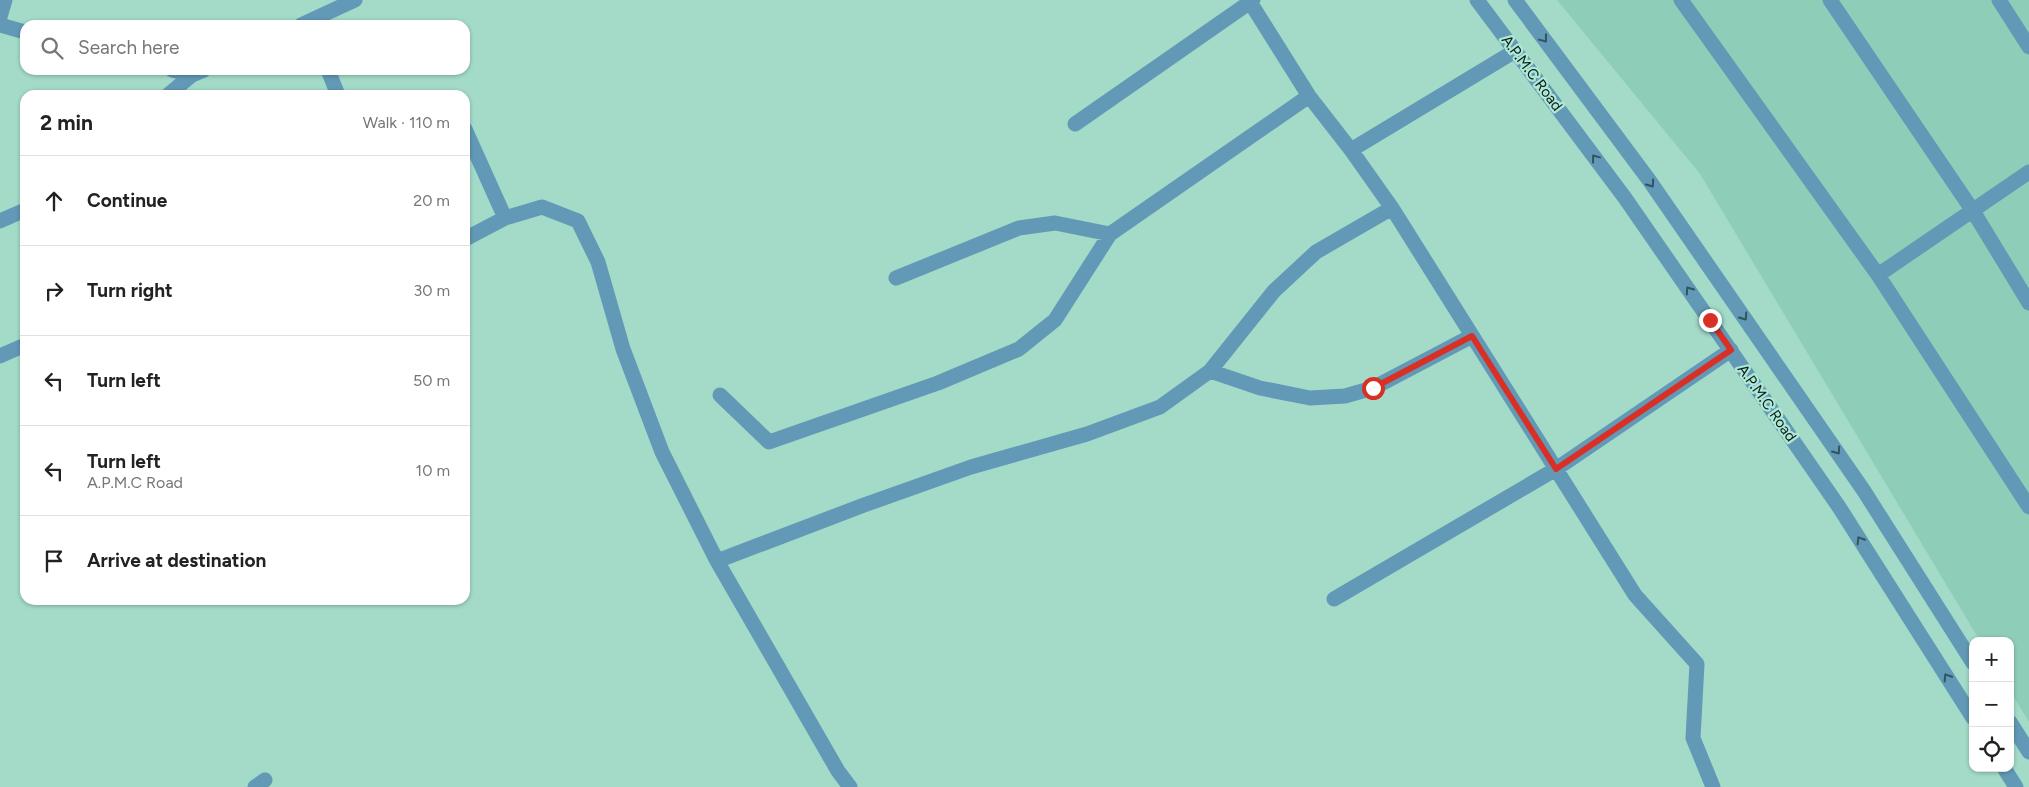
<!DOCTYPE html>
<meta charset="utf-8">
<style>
body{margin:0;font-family:Figtree,sans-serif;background:#f2f2f2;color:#222}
.controls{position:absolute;right:15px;bottom:15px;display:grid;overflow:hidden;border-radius:10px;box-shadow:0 1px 4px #0004}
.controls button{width:45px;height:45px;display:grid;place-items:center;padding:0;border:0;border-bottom:1px solid #e0e0e0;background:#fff;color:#222;font:25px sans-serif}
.stop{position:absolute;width:15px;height:15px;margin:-11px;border:4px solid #d93025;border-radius:50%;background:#fff}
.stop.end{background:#d93025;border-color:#fff;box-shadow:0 1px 5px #0008}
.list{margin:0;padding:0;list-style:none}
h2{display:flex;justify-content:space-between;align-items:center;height:65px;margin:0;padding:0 20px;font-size:21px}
h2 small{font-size:16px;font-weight:400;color:#767676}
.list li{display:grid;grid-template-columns:32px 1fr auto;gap:15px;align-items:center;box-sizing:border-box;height:90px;padding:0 20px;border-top:1px solid #e0e0e0}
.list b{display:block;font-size:19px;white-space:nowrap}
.list p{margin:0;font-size:16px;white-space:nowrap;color:#767676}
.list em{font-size:16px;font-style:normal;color:#767676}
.icon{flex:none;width:28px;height:28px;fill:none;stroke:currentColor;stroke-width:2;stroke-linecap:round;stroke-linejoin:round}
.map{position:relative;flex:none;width:2029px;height:787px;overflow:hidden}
.search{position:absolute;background:#fff;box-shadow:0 1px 4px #0004;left:20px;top:20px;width:450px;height:55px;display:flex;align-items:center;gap:12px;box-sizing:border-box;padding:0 18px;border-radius:15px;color:#767676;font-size:19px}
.panel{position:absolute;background:#fff;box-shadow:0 1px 4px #0004;left:20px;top:90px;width:450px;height:515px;border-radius:15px}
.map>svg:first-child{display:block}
.built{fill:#8eceb9}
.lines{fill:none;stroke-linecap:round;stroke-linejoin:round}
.minor{stroke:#6299b6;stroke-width:15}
.oneway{stroke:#30555f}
.route{stroke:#d93025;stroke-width:6}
.labels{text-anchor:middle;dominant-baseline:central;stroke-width:4.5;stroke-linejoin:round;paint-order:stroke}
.street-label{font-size:15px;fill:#081e18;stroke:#b0e8d5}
</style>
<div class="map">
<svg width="2029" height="787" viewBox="0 0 2029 787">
<rect width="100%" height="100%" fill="#a3dbc8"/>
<path class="built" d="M1557,0H2029V722L2010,691V641H1980L1700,174Z"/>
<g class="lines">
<path class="minor" d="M1477,0L1625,198L1839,507L1973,718
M1515,0L1649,180L1864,491L1973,663
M1681,0L1878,275L2029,507
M1830,0L1973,211L2029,303
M1999,0L2029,47
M1250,2L1309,96L1351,150L1392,208L1635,595L1697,664L1693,738L1713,787
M0,17L5,0
M0,25L25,32
M301,25L355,0
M172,70L192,75
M328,70L338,95
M168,95L192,75L204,70
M1075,124L1253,0
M465,129L505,218
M1351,150L1515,51
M0,221L25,210
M465,239L505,218L542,207L578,221L598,262L623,349L662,452L717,561L838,771L850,787
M1878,275L2029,172
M896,278L1019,228L1055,223L1110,234L1309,96
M0,356L25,345
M1210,371L1260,388L1310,398L1345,396L1373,388L1472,336
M720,395L769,442L938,383L1019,349L1055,320L1110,234
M717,561L864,505L971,467L1087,434L1160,407L1210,371L1274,291L1316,252L1392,208
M1334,599L1556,469L1731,350
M2010,722L2029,752
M2004,768L2016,787
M255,787L265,780"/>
</g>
<defs><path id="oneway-chevron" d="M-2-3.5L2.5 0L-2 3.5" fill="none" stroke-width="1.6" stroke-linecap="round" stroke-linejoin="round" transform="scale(1.25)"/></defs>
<g class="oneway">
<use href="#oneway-chevron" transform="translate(1544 39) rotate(53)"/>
<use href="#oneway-chevron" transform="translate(1595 158) rotate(-127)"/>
<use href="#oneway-chevron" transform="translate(1651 184) rotate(55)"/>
<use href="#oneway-chevron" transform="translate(1689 290) rotate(-125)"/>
<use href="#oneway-chevron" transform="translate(1744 317) rotate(55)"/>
<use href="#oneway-chevron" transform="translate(1837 451) rotate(55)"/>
<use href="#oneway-chevron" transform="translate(1860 540) rotate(-122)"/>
<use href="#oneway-chevron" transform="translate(1947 677) rotate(-122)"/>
</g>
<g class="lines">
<path class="route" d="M1373,388L1472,336L1556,469L1731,350L1710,320"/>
</g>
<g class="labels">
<g class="street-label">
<text transform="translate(1532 73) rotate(53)">A.P.M.C Road</text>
<text transform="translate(1767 403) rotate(55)">A.P.M.C Road</text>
</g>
</g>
</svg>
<div class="controls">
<button>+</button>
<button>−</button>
<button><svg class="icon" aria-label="locate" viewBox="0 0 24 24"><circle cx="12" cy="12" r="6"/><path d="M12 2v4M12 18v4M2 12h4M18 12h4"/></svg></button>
</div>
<div class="stop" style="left:1373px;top:388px"></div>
<div class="stop end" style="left:1710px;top:320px"></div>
<div class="search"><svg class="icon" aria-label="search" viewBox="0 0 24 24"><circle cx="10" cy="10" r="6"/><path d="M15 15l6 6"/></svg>Search here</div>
<section class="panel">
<h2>2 min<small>Walk · 110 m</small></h2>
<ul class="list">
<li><svg class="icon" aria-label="ahead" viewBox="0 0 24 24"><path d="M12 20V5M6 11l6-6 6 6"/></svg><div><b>Continue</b></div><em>20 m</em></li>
<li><svg class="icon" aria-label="right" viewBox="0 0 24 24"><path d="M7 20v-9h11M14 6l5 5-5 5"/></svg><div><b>Turn right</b></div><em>30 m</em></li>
<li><svg class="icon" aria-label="left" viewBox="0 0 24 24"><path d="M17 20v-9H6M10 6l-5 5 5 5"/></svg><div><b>Turn left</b></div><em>50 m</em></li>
<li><svg class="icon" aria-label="left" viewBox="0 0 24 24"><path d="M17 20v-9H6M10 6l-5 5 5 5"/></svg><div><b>Turn left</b><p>A.P.M.C Road</p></div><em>10 m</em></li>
<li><svg class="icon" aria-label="arrive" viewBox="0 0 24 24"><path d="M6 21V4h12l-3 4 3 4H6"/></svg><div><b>Arrive at destination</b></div></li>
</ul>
</section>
</div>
